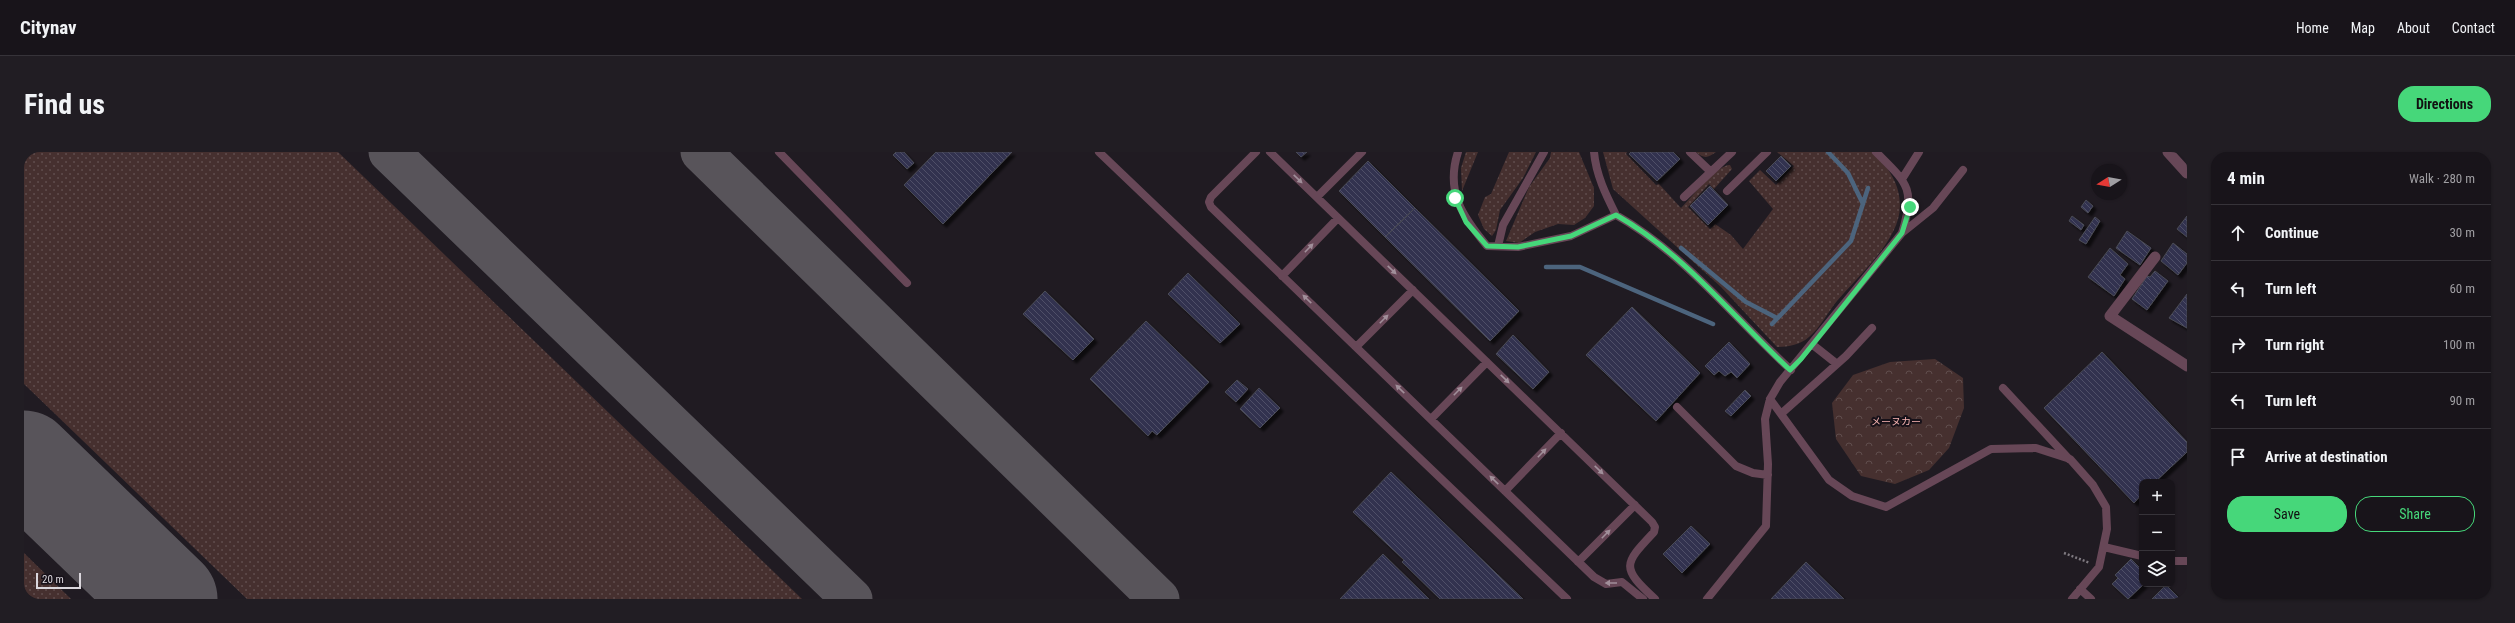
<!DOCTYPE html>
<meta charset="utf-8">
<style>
body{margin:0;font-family:"Roboto Condensed","Noto Sans JP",sans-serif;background:#211d23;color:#f1f3f6}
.controls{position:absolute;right:12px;bottom:12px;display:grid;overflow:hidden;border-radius:8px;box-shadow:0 1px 3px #0004}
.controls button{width:36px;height:36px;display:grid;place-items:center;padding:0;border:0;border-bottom:1px solid #363339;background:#18141a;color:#f1f3f6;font:20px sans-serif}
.compass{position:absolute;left:2067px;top:12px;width:36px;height:36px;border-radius:50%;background:#18141a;box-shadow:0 1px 3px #0004;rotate:259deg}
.scale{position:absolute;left:12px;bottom:10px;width:45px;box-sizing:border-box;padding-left:4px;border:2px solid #dbd7dd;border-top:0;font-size:11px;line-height:14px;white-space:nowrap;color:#dbd7dd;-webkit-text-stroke:3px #171119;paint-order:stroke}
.stop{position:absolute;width:12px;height:12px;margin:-9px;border:3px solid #46d77a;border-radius:50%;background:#fff}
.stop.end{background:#46d77a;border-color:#fff;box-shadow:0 1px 4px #0008}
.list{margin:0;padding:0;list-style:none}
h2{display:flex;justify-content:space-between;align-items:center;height:52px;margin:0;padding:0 16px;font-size:17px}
h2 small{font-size:13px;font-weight:400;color:#9f9ea2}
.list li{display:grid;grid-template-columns:26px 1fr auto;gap:12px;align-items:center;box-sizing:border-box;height:56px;padding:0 16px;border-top:1px solid #363339}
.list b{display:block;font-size:15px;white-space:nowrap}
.list em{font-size:13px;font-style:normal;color:#9f9ea2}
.actions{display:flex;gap:8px;padding:12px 16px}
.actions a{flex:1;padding:9px 0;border:1px solid #46d77a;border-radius:16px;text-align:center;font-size:14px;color:#46d77a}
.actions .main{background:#46d77a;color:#111}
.icon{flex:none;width:22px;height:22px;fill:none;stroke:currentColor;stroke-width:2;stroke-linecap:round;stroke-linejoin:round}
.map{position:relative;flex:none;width:2163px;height:447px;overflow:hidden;border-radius:16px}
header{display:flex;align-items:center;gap:24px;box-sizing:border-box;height:56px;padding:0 20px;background:#18141a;border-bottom:1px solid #363339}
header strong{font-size:19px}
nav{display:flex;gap:22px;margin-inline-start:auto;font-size:14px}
.intro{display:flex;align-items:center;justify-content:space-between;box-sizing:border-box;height:96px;padding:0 24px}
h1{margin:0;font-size:28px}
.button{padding:10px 18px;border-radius:16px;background:#46d77a;color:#111;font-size:14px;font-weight:700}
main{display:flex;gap:24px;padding:0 24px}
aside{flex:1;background:#18141a;border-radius:16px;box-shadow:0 1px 3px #0004}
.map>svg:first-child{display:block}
.green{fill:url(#green-dots)}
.forest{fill:url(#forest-crowns)}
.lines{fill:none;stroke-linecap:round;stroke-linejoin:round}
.stream{stroke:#4c647d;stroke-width:4.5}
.taxiway{stroke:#58545a;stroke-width:41}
.runway{stroke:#58545a;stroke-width:101}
.building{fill:url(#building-back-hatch);stroke:#4a4b55;filter:url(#shadow)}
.path{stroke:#7f7a81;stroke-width:2.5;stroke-dasharray:2 2;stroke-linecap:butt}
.service{stroke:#674757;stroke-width:8}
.minor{stroke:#674757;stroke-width:11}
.tertiary{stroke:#674757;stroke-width:11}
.oneway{fill:#a18f9a}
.route{stroke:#46d77a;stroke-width:5}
.labels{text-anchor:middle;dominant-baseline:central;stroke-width:4;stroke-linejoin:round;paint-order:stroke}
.park-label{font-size:10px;fill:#fcb8b5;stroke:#171119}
</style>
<header>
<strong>Citynav</strong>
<nav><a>Home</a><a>Map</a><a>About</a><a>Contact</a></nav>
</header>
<div class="intro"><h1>Find us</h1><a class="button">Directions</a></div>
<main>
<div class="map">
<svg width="2163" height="447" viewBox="0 0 2163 447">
<defs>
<pattern id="green-dots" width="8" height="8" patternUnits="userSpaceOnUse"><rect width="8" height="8" fill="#46302f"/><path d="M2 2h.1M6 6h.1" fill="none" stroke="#604d4d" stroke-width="1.8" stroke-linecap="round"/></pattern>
<pattern id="forest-crowns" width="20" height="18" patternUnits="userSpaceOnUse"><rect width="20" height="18" fill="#46302f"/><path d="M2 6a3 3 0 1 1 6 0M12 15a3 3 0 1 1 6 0" fill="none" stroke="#604d4d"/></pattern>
<pattern id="building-back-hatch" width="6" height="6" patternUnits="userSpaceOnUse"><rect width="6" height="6" fill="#32334f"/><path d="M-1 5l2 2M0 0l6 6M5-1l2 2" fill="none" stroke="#4f5068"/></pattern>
<filter id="shadow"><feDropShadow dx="3.5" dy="3.5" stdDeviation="1" flood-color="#0009"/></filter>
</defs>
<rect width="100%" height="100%" fill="#201b22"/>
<path class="green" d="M0,0H314L778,447H223L0,232Z
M1442,0H1454L1438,39L1437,16Z
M1485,0H1512L1499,26L1476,58L1472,78L1468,84L1460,77L1454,63L1461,45L1467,42Z
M1527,0H1555L1570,36V54L1561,66L1550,73L1534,72L1511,80L1495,91L1482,89L1505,35L1526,6Z
M1579,0H1603L1602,2L1632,33L1635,32L1657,56C1668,45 1692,13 1706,13L1708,17L1690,37L1685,32L1664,55L1686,77L1691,72L1707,83L1719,97L1749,57L1725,29L1736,18L1752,33L1770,14L1753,0H1850C1864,16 1876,31 1876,54C1876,88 1834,124 1813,149C1804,160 1796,176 1785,185C1776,193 1764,195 1753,195L1697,135L1589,37Z
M1672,0H1692C1684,6 1680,7 1672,0Z
M0,401L47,447H0Z"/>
<path class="forest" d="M1911,207L1939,226L1940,256L1925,296L1905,318L1871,332L1837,324L1812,287L1808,251L1829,223L1866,210Z"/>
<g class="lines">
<path class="stream" d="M1804,0L1824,21L1839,52
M1657,96L1722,150L1753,166
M1522,115H1556L1689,172
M1748,172L1827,89L1844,36"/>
<path class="taxiway" d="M365,0L828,447
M677,0L1135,447"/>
<path class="runway" d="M0,309L143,447"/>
</g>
<path class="building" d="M872,0H880L890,11L883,17L869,3Z
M912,0H988L919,72L880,33Z
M1272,0H1283L1277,5Z
M1607,0H1649L1656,7L1633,29L1605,2Z
M1757,4L1767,14L1752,29L1742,19Z
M1344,9L1391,56L1361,85L1315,39Z
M1686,34L1704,53L1684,73L1666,54Z
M2062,48L2069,54L2064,61L2057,55Z
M1391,56L1495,159L1466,189L1361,85Z
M2048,64L2060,73L2057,78L2045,69Z
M2163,64V85L2153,77Z
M2071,65L2076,69L2062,92L2055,88Z
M2103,79L2127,96L2116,113L2092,96Z
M2149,91L2163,102V111L2154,123L2137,109Z
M2086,96L2104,112L2096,123L2101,127L2090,144L2064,125Z
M2131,119L2144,129L2123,158L2108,147L2123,124L2126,125Z
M1164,121L1216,172L1196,191L1144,142Z
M1021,139L1070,187L1049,208L999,162Z
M2163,142V176L2145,166Z
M1608,155L1676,221L1632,269L1562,203Z
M1122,169L1185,230L1133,283L1128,279L1124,284L1066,227Z
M1489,183L1525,220L1509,237L1472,202Z
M1705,190L1726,212L1713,226L1707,220L1701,224L1695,219L1690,223L1681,214Z
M2078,200L2163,290V300L2131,330H2118V342L2110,351L2020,256Z
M1213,228L1224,237L1212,250L1201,240Z
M1235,236L1256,256L1236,276L1216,257Z
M1721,238L1727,244L1707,264L1701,259Z
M1367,320L1499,447H1416L1378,410L1380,408L1329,360Z
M1667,374L1686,392L1658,421L1639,402Z
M1359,402L1405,447H1316Z
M2107,407L2118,418V432H2120L2104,447L2088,432L2094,426L2091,423Z
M1782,410L1820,447H1747Z
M2142,433L2156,447H2128Z"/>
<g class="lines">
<path class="path" d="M2040,401L2066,411"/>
<path class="service" d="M755,0L883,131
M1075,0L1543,447
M1232,0L1187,45L1185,50L1187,55L1570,425L1582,432L1598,430L1619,447
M1246,0L1628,370L1631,375L1630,380C1600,412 1596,415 1631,447
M1434,0C1421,40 1439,65 1463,94L1494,95L1547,84L1592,63C1661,102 1709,165 1767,218
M1570,0C1572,23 1582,43 1592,63
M1666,0L1687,20
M1852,0C1883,31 1892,36 1878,81
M1878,27L1895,0
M1703,39L1743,0
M1293,45L1338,0
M1660,45L1708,0
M1474,94L1479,73L1520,0
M1258,124L1314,66
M1789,193L1813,212
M1332,195L1389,138
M1979,236L2045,307
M1746,247L1805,328L1828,344L1862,355L1967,297L2012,296L2046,307L2069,333L2082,355L2083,377L2075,415L2048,447
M1653,255L1712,314L1729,321L1744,323
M1758,261L1822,204L1848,176
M1407,267L1463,210
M1481,339L1537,281
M2080,395L2118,404
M2148,409H2163
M1554,410L1611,353
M2056,437L2067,447
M1683,447L1742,374L1744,312L1741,267L1746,247L1756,230L1878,81L1909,56L1939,18"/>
<path class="minor" d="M2131,105L2086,164L2163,214"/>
<path class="tertiary" d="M2144,0L2163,21"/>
</g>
<defs><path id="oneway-solid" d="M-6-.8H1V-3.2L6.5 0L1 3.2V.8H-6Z"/></defs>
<g class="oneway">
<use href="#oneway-solid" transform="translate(1274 27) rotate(44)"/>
<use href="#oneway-solid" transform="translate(1285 96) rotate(-46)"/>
<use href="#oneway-solid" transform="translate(1368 118) rotate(44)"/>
<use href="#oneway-solid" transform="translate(1283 147) rotate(-136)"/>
<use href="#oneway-solid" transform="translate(1360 167) rotate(-45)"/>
<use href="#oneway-solid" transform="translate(1481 227) rotate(44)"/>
<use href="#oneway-solid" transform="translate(1376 237) rotate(-136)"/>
<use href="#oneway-solid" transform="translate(1434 239) rotate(-45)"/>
<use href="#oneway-solid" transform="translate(1518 301) rotate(-46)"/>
<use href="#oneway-solid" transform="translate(1575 318) rotate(44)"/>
<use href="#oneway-solid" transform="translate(1470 328) rotate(-136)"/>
<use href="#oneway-solid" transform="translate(1582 382) rotate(-45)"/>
<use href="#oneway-solid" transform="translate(1587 431) rotate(-180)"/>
</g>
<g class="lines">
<path class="route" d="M1431,46L1442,70L1463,94L1494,95L1547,84L1592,63C1661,102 1709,165 1766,218L1777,207L1878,81L1886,55"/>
</g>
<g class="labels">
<g class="park-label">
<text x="1872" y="269">メーヌカー</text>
</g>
</g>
</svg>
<div class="controls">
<button>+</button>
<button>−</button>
<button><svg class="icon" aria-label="layers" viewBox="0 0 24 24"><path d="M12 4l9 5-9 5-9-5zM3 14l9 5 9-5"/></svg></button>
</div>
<svg class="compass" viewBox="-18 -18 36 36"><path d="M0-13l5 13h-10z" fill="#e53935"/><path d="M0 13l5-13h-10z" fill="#9f9ea2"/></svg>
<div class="scale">20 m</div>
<div class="stop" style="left:1431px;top:46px"></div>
<div class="stop end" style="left:1886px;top:55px"></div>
</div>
<aside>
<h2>4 min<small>Walk · 280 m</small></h2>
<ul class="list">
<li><svg class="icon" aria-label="ahead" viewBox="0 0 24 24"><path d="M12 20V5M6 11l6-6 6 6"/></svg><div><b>Continue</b></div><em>30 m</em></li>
<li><svg class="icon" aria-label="left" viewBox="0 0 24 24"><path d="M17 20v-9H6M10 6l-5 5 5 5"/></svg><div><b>Turn left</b></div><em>60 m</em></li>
<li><svg class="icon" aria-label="right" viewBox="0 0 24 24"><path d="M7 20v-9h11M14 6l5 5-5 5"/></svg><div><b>Turn right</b></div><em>100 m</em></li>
<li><svg class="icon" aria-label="left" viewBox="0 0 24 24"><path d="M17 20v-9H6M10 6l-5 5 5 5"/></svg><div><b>Turn left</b></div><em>90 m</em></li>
<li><svg class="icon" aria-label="arrive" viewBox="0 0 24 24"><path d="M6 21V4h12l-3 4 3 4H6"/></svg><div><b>Arrive at destination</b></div></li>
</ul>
<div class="actions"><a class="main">Save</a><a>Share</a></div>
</aside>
</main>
